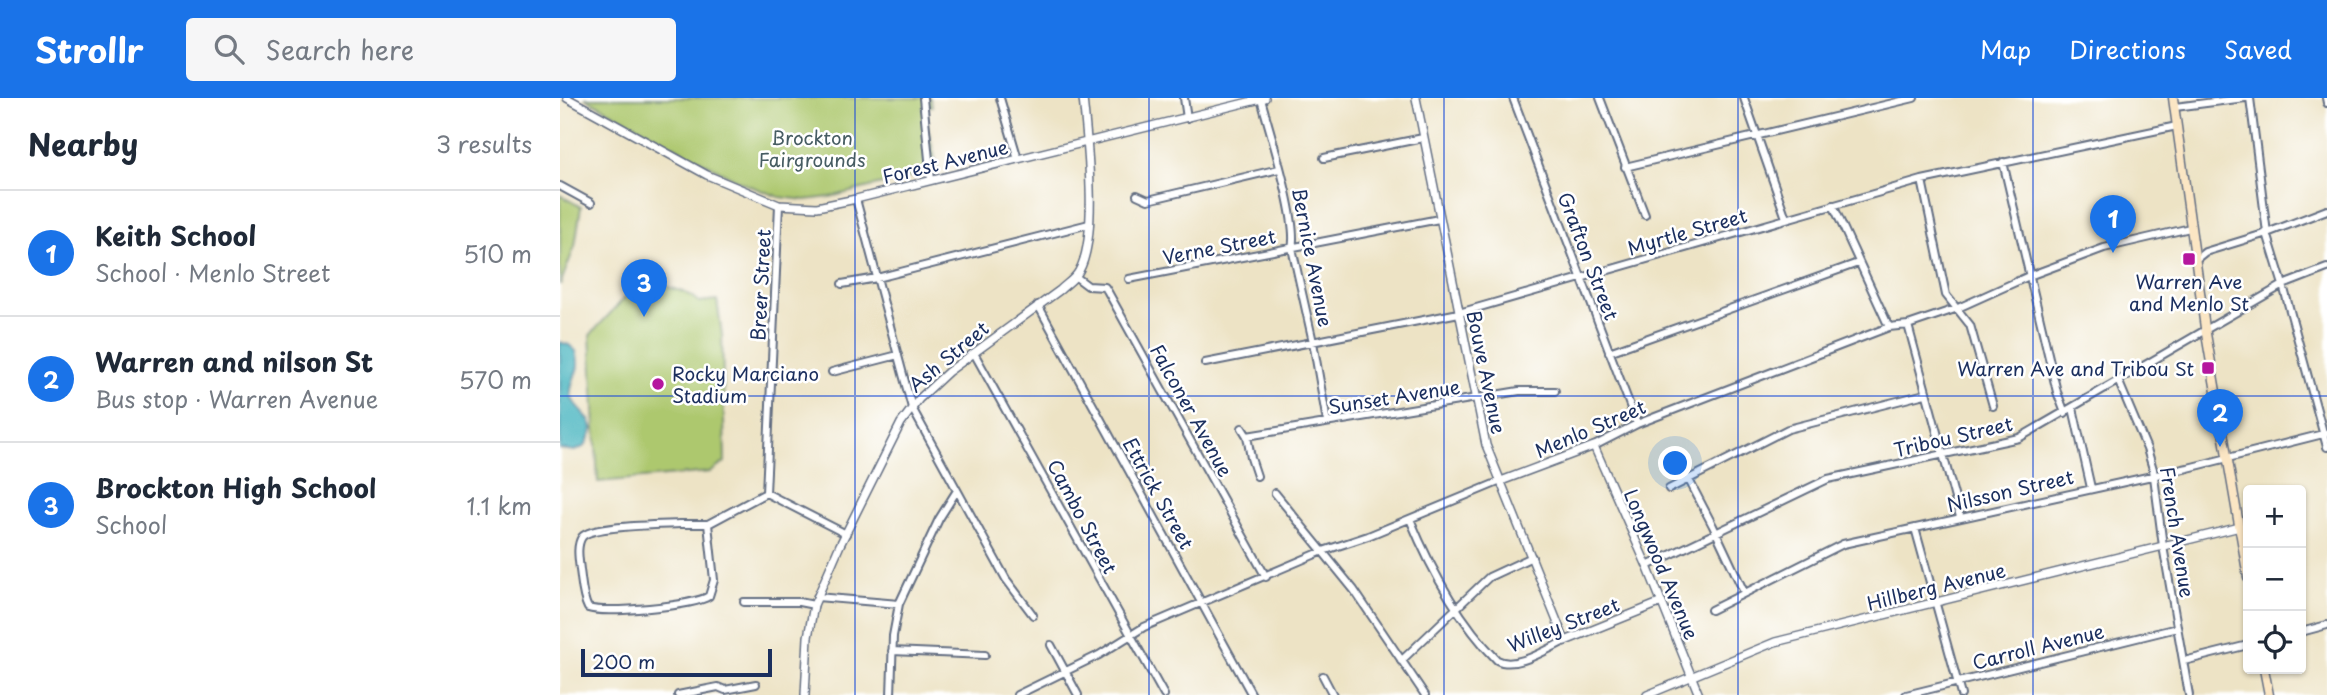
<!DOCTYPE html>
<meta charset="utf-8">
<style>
body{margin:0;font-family:"Playpen Sans",sans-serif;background:#f6f6f7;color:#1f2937}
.controls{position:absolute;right:21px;bottom:21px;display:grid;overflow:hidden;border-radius:7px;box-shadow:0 2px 5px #0004}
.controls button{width:63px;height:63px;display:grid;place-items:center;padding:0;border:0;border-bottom:2px solid #e0e1e3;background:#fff;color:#1f2937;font:35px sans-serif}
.scale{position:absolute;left:21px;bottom:18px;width:191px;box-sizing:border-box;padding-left:7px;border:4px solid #1b2f5e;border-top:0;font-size:19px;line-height:24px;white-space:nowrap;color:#1b2f5e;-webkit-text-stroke:5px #fff;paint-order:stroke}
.you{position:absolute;left:1116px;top:366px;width:24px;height:24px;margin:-18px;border:5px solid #fff;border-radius:50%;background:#1a73e8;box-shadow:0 0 0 10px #1a73e833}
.badge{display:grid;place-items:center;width:46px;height:46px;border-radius:50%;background:#1a73e8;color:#fff;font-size:23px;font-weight:700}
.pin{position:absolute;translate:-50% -58px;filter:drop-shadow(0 2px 4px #0008)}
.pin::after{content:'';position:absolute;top:37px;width:24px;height:21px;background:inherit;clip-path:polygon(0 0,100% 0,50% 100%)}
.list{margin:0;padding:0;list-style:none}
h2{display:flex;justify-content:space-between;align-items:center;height:91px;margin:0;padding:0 28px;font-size:30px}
h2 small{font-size:23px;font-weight:400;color:#747a83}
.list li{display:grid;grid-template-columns:46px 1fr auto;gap:21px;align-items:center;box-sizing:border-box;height:126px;padding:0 28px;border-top:2px solid #e0e1e3}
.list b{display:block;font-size:26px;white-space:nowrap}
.list p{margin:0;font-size:23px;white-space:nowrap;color:#747a83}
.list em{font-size:23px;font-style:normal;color:#747a83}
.icon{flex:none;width:38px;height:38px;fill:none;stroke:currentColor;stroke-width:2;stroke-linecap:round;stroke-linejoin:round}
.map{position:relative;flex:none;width:1767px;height:597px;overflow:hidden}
header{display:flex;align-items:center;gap:42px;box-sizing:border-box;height:98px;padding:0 35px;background:#1a73e8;color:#fff}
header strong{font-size:33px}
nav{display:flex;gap:38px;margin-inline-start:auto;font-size:24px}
.search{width:490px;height:63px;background:#f6f6f7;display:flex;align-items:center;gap:18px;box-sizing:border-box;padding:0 24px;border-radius:7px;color:#747a83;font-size:26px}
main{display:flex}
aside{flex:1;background:#fff}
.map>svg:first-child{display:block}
.green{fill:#adc86e;stroke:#647c66;stroke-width:2}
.water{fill:#44b3be;stroke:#30718e;stroke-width:2}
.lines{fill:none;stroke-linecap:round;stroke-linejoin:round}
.minor-casing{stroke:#646e82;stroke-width:10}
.tertiary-casing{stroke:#646e82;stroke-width:10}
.secondary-casing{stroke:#646e82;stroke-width:11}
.minor{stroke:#fff;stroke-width:6}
.tertiary{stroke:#fff;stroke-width:7}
.secondary{stroke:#fbe6c4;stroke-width:8}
.grid{fill:none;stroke:#1d4ed8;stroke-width:2;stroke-opacity:0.55}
.poi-dot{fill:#b5179e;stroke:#fff;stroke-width:2.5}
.labels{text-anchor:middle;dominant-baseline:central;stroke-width:5;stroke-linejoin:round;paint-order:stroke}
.park-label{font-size:19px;fill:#475d63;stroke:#fff}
.street-label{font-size:19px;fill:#1b2f5e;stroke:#fff}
.poi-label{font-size:19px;fill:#1b2f5e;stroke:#fff}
</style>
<header>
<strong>Strollr</strong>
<div class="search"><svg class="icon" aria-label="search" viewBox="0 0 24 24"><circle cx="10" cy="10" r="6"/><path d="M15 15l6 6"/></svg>Search here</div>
<nav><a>Map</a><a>Directions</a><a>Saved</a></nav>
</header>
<main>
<aside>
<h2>Nearby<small>3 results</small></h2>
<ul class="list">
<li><span class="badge">1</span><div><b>Keith School</b><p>School · Menlo Street</p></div><em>510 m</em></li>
<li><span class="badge">2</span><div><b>Warren and nilson St</b><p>Bus stop · Warren Avenue</p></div><em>570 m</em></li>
<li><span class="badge">3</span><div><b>Brockton High School</b><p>School</p></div><em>1.1 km</em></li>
</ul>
</aside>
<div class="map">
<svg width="1767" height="597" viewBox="0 0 1767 597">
<rect width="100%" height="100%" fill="#fff"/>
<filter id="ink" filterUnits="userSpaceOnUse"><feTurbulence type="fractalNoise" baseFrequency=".0143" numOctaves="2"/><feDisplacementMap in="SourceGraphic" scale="14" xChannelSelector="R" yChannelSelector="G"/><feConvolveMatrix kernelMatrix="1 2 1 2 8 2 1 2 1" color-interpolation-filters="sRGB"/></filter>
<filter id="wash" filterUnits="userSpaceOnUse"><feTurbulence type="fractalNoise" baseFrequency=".00686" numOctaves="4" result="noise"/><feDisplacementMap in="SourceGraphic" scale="28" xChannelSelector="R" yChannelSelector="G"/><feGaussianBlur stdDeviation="1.57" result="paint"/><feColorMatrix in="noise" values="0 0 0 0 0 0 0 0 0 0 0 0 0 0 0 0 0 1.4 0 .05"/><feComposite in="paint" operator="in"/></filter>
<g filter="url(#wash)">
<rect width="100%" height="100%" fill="#ede3c5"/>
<path class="green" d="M25,0H370L372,8L363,10L378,72L270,99L245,102L219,99L182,85Z
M0,97L21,109L15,148L0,187Z
M85,178C102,193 119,186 139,204L157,202L162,237L165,364L151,374L38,384L30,237Z"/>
<path class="water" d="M0,244L9,247L16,253C22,275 13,274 11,292C9,309 33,317 32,332C31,337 27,343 25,348L15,353L0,351Z"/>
</g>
<g filter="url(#ink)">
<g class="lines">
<defs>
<path id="minor" d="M363,0L371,82
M440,0L458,61
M624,0L627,20
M953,0L1077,326
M1040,0L1085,117
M1184,0L1226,120
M1690,0L1707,135L1723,187L1767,349
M1766,0L1767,5
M701,1C709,31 739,125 732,150L753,244L767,324
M1615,9L1685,0
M764,60L863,40
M1443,64L1497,294L1505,315
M1065,69L1354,0
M1362,82L1386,197L1410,227L1433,308
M0,88L31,105
M577,97L588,102L719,71
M296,101L352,310L446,481L473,517
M1273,107L1329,229
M1635,162L1645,154L1707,135L1767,112
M516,179L528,188L545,189L548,194L706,479
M569,181L879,121
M282,186L317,180L529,126
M478,207L692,597
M1348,227L1400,419
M1049,254L1298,165
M414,255L604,597
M645,265L899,215L1362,82L1617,28
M272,274L338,257
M1558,282L1587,351L1593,371L1603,448L1629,597
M1513,310L1531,390
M682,330L687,338L959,293H995
M687,338L691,360L697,378
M1034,348L1077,326L1329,229L1348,227L1398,210L1469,178L1544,150L1630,130
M1128,380L1153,428L1184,494
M1109,391L1228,331L1365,296
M206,395L219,107
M206,395L286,436
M715,395L794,492L865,597
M850,421C871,472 898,522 937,562C956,572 987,551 1005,543
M120,426H148L154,482L149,498C134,508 45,516 28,510C22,498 22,485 20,472C19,462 16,448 22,439C32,427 103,427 120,426Z
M148,426L206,395
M1355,430L1401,597
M1087,468L1268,381L1459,340L1723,187L1767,170
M257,499L339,506L379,421L396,394
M184,504H239L254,507
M1151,512L1283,446L1628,370L1767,335
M1741,534L1767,527
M491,547L518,597
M332,553L425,557
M841,563L929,479L972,459
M1624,563L1688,547
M763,578L773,597
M118,597L158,589L165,592L196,586
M331,597L333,538L339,506
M457,597L539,557L584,529L763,453L808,438L941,383
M1346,597L1617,530"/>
<path id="tertiary" d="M7,0L147,77L219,107L257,109L296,101L705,0
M856,0L926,347L1005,543L1102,504
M941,383L1034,348L1087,468L1139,597
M245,597L248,539L254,507L280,447L341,325L359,301L388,274L500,192C506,186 515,181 519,173C539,138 527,41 523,0
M1087,597L1215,544L1680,429"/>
<path id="secondary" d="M1613,0L1645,230L1688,479
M1704,571L1709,597"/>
</defs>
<use href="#minor" class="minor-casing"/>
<use href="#tertiary" class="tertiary-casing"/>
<use href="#secondary" class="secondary-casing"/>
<use href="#minor" class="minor"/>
<use href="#tertiary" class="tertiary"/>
<use href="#secondary" class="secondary"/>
</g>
</g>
<path class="grid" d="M295,0V597M589,0V597M884,0V597M1178,0V597M1473,0V597M0,298H1767"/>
<g class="poi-dot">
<rect x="1622" y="154" width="14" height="14" rx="3.5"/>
<rect x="1641" y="263" width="14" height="14" rx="3.5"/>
<circle cx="98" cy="286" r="7"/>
</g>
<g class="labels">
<g class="park-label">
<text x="252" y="39">Brockton<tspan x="252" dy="22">Fairgrounds</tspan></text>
</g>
<g class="street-label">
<text transform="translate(385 63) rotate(-14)">Forest Avenue</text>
<text transform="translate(1127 133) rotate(-16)">Myrtle Street</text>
<text transform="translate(659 148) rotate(-11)">Verne Street</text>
<text transform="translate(1029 158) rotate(69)">Grafton Street</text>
<text transform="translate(753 159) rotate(79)">Bernice Avenue</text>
<text transform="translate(200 187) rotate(-87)">Breer Street</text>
<text transform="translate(388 258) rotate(-40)">Ash Street</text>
<text transform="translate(927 274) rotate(78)">Bouve Avenue</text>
<text transform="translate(834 298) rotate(-9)">Sunset Avenue</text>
<text transform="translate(632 312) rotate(61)">Falconer Avenue</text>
<text transform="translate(1030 330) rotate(-23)">Menlo Street</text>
<text transform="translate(1393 338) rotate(-13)">Tribou Street</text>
<text transform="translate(1450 392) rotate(-13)">Nilsson Street</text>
<text transform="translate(599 395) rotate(61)">Ettrick Street</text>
<text transform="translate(523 418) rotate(62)">Cambo Street</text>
<text transform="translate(1618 434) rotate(81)">French Avenue</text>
<text transform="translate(1102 466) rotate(67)">Longwood Avenue</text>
<text transform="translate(1376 488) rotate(-14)">Hillberg Avenue</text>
<text transform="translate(1003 526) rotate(-21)">Willey Street</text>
<text transform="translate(1478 548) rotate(-14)">Carroll Avenue</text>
</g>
<g class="poi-label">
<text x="1629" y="183">Warren Ave<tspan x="1629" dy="22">and Menlo St</tspan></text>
<text x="1634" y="270" text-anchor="end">Warren Ave and Tribou St</text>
<text x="112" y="275" text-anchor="start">Rocky Marciano<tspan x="112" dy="22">Stadium</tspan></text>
</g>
</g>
</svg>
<div class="controls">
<button>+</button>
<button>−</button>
<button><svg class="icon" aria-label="locate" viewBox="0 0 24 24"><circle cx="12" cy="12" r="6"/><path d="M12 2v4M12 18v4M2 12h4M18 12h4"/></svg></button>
</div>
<div class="scale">200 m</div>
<div class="you"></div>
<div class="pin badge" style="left:1553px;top:155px">1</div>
<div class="pin badge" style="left:1660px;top:349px">2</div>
<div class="pin badge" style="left:84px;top:219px">3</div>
</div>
</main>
